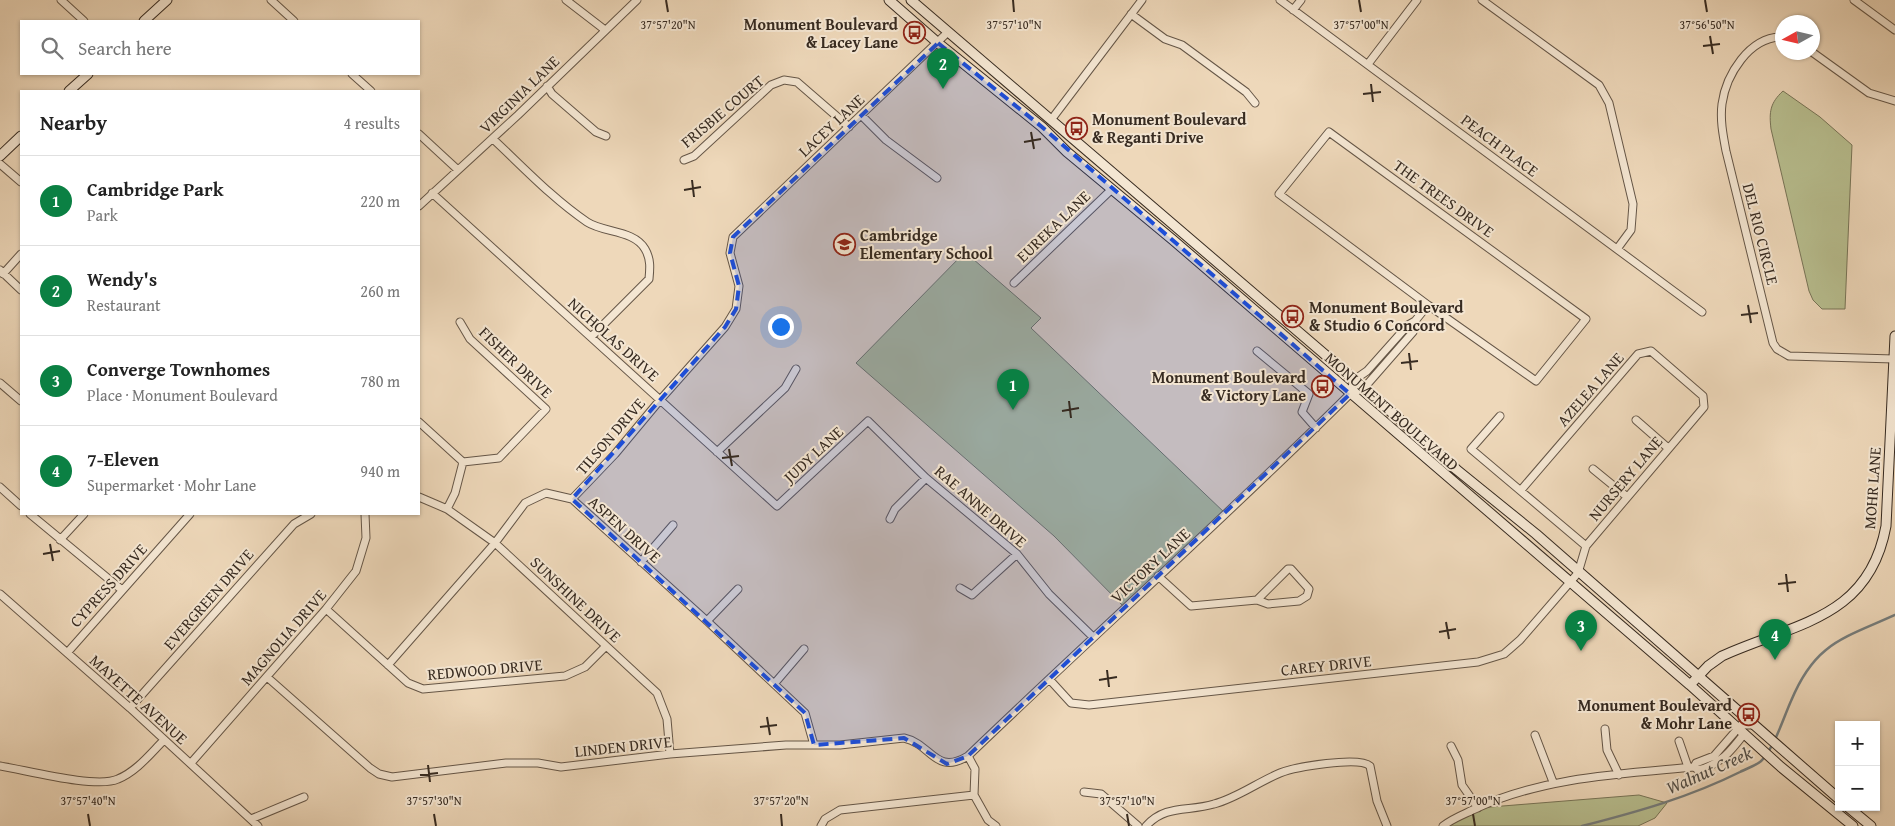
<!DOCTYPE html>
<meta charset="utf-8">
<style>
body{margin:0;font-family:"Gentium Book Plus",serif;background:#f2f2f2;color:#222}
.controls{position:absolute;right:15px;bottom:15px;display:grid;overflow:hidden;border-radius:0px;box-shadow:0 1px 4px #0004}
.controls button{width:45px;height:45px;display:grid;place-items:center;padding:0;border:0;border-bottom:1px solid #e0e0e0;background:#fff;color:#222;font:25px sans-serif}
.compass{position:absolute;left:1775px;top:15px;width:45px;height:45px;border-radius:50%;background:#fff;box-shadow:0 1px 4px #0004;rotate:262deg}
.you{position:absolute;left:780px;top:326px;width:18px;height:18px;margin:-12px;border:4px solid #fff;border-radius:50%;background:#1a73e8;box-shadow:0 0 0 8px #1a73e833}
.badge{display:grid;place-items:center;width:32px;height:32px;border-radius:50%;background:#0b8043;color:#fff;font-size:16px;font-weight:700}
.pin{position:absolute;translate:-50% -41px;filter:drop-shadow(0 1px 2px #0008)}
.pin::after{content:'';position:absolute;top:26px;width:18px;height:15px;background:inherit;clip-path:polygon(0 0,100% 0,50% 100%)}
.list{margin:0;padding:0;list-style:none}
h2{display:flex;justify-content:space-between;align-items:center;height:65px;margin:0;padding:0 20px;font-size:21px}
h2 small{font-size:16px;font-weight:400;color:#767676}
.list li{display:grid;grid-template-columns:32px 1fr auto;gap:15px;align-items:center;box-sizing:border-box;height:90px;padding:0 20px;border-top:1px solid #e0e0e0}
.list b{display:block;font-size:19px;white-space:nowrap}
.list p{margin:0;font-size:16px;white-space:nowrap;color:#767676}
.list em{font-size:16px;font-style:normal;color:#767676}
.icon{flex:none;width:28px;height:28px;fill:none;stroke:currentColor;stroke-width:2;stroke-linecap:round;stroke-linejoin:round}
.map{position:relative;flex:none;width:1895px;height:826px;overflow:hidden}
.search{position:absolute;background:#fff;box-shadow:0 1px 4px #0004;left:20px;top:20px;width:400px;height:55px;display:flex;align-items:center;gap:12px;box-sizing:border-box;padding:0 18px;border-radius:0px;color:#767676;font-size:19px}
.panel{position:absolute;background:#fff;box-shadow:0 1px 4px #0004;left:20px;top:90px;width:400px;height:425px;border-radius:0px}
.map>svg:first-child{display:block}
.green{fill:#b8bf90;stroke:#787558}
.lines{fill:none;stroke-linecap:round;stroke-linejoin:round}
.stream{stroke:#767e7e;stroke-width:2.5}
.street-casing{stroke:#655647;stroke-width:9}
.secondary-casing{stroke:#372b21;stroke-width:11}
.street{stroke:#f4e6d2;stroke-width:7}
.secondary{stroke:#f4e6d2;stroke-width:9}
.marked{fill:#1d4ed8;fill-opacity:0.2;stroke:#1d4ed8;stroke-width:4;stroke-dasharray:10 6;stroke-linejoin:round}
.ticks{fill:none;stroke:#372b21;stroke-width:2}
.labels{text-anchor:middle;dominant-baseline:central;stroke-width:4;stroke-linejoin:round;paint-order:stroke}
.poi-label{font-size:16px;font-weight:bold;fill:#372b21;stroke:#f4e6d2;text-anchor:end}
.street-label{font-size:16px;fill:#372b21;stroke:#f4e6d2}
.water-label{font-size:18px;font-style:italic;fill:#514e48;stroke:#f4e6d2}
.ticks-label{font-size:12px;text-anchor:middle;fill:#372b21;stroke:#f4e6d2;stroke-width:4;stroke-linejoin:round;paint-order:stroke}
</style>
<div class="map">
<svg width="1895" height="826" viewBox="0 0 1895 826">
<rect width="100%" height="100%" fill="#eed8ba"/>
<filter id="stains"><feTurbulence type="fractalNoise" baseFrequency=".004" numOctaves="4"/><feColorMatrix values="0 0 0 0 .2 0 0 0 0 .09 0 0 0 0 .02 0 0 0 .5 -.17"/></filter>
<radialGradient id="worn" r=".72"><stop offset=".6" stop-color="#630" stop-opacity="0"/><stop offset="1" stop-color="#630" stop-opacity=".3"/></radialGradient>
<path class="green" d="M1783,91L1820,117L1852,145L1845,309H1822L1813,300L1809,291L1771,129C1769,112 1770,103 1783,91Z
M965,252L1041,318L1031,328L1226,514L1124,607L1054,536L856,363Z
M1639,795L1667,803L1655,818L1638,826H1443L1478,808Z"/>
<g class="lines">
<path class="stream" d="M1582,826C1637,812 1690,797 1740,772C1747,768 1759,765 1763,759C1776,743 1783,719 1791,701C1815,643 1842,639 1895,615"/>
<defs>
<path id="street" d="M61,0L84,21
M271,0L294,21
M566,0L605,30
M1280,0L1702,312
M1482,0L1599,85L1609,103L1633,204L1631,230L1617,249
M1854,0L1895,30
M1293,10L1301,0
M1131,14L1165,39L1182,45L1246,92L1255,103
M1782,37C1749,37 1726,75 1722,104C1720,120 1723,135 1726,151L1773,343L1777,349L1789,356L1894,359
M1812,52L1869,93L1895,101
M1368,64L1417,0
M352,74L371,91
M547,86L552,94L596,132L606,136
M861,115L886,140L937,178
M1051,120L1142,0
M1329,132L1586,319L1536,381L1428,305L1279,194Z
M419,134L458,170
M493,139C523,167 553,199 587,222C604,233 634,230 645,249C651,259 650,269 649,279L591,337
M684,160L694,156L771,85L784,80L797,82L849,127
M0,164L21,182
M432,193L777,506L868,421L926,478L1017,554L1049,594L1093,637
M419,206L518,115L637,0
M0,270L21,290
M3,274L21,254
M1014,283L1112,189
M1415,321L1428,305
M460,322L470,339L546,409L499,458L463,462
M1257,351L1309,394L1302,412L1316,428
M0,383L21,401
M1500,416L1471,449L1586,546
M1636,420L1668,448
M419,422L463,462L455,493L447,509
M717,452L785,388L796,369
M1593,469L1626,496
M0,487L21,506
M419,497L447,509L495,543L657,693L667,719L670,754
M572,499L615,454L660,400L725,327L736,309L739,286L730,253L733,237L948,32
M30,514L122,590
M890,519L895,509L926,478
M60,540L84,514
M641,562L673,525
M1158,576L1191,606L1257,600L1268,604L1299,601L1307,596L1309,589L1291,569H1288L1257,600
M960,588L972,595L1017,554
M0,594L130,708L258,826
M326,609L408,683L423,689L565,676L585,667L606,646
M707,621L738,589
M67,653L190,514
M388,665L495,543L525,503L546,493L572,499L707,621L805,713L814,745
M267,677L370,768L379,774L392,777L506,763H538L561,767L670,754L786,745H840L904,738C932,744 935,776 968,756C1094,635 1225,518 1350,394L1364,388L1413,332L1415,321L1408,325L1367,371L1354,380L1350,394
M1050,680L1071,703L1089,705L1478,662L1504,654L1520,640L1578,573L1586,546L1704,407L1703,396L1651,351L1638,354L1521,490
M774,684L804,649
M130,708L294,524L311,514
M1605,729L1607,750L1619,775
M1535,735L1553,782
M1679,741L1688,767
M1451,746L1458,760L1462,785L1478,808
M968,756L975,769L974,795
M191,763L326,609L356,571L366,538L365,514
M0,766C26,770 96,789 118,779C137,771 150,754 164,740
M1694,767L1696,763L1714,756L1741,725H1752
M1084,792L1101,794L1138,826
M251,819L304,797
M821,826L825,819L840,810L974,795L988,820L996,826
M1146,826C1166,804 1188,812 1214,804C1237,798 1258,782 1280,773C1295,767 1359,756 1370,766L1377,801L1387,826
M1443,826C1453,818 1465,814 1477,808C1545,777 1620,774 1694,767L1698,770C1720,765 1731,751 1744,734"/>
<path id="secondary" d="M889,0L938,43L1042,127L1067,152L1173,240L1690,685L1781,767L1853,826
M911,0L1364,388L1457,470L1536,534L1839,799
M144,21L167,0
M69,91L88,74
M0,156L21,136
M1690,685L1708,666L1722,656C1795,623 1869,619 1886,526L1895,336
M1848,807L1871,826"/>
</defs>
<use href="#street" class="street-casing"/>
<use href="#secondary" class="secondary-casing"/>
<use href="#street" class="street"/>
<use href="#secondary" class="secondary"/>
</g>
<path class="marked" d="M938,43L1042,127L1350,394L968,756L947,764L904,738L814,745L805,713L572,499L725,327L736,309L739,286L730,253L733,237Z"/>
<path class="ticks" d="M666,0L668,12M1013,0L1014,12M1359,0L1361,12M1705,0L1707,12M1710,36L1713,54M1703,46L1720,44M1371,84L1373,102M1363,94L1381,92M1031,132L1034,149M1024,142L1041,139M692,180L694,197M684,190L701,187M1748,305L1751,323M1741,315L1758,313M1409,353L1411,370M1401,363L1418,361M1069,401L1071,418M1062,411L1079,408M729,449L732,466M722,458L739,456M50,544L53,561M43,554L60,551M1786,574L1788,592M1778,584L1796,582M1446,622L1449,639M1439,632L1456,629M1107,670L1109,687M1099,680L1117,677M767,717L770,735M760,727L777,725M428,765L430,782M420,775L438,773M88,814L90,826M434,814L436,826M781,814L782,826M1127,814L1129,826M1473,814L1475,826"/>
<defs>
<symbol id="bus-ring" viewBox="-11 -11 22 22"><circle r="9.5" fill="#f4e6d2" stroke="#8f2418" stroke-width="1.5"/><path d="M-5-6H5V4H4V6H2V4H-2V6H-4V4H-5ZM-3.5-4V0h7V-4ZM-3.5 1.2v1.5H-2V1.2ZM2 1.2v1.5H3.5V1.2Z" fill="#8f2418"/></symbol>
<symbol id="school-ring" viewBox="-11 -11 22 22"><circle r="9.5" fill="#f4e6d2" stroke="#8f2418" stroke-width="1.5"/><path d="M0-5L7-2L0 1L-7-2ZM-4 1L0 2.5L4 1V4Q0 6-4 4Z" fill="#8f2418"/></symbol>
</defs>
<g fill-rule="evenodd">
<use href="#bus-ring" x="902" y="20" width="25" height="25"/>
<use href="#bus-ring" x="1064" y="116" width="25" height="25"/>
<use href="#school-ring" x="832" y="232" width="25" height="25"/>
<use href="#bus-ring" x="1280" y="304" width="25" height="25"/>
<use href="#bus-ring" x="1310" y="374" width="25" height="25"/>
<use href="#bus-ring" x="1736" y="702" width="25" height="25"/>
</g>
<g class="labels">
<g class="poi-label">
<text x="898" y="24">Monument Boulevard<tspan x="898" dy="18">&amp; Lacey Lane</tspan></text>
<text x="1092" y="119" text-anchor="start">Monument Boulevard<tspan x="1092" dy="18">&amp; Reganti Drive</tspan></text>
<text x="860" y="235" text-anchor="start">Cambridge<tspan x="860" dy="18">Elementary School</tspan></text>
<text x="1309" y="307" text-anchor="start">Monument Boulevard<tspan x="1309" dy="18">&amp; Studio 6 Concord</tspan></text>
<text x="1306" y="377">Monument Boulevard<tspan x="1306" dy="18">&amp; Victory Lane</tspan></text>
<text x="1732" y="705">Monument Boulevard<tspan x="1732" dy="18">&amp; Mohr Lane</tspan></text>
</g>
<g class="street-label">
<text transform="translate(519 94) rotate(-44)">VIRGINIA LANE</text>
<text transform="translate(722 111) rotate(-40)">FRISBIE COURT</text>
<text transform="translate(831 125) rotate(-43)">LACEY LANE</text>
<text transform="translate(1500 145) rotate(37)">PEACH PLACE</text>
<text transform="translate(1444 198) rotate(36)">THE TREES DRIVE</text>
<text transform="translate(1053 226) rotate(-44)">EUREKA LANE</text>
<text transform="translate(1761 234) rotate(76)">DEL RIO CIRCLE</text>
<text transform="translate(614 339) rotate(42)">NICHOLAS DRIVE</text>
<text transform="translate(516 362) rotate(44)">FISHER DRIVE</text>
<text transform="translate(1590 389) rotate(-49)">AZELEA LANE</text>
<text transform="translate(1392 411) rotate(41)">MONUMENT BOULEVARD</text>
<text transform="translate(610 436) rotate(-49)">TILSON DRIVE</text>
<text transform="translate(813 454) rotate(-43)">JUDY LANE</text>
<text transform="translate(1625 478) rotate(-50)">NURSERY LANE</text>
<text transform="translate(1872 488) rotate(-86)">MOHR LANE</text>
<text transform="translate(981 506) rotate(41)">RAE ANNE DRIVE</text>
<text transform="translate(625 529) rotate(42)">ASPEN DRIVE</text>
<text transform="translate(1150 565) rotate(-43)">VICTORY LANE</text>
<text transform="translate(108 585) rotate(-48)">CYPRESS DRIVE</text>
<text transform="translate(208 599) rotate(-49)">EVERGREEN DRIVE</text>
<text transform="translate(576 599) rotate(43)">SUNSHINE DRIVE</text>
<text transform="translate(283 637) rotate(-49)">MAGNOLIA DRIVE</text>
<text transform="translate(1326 665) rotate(-6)">CAREY DRIVE</text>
<text transform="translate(485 669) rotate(-5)">REDWOOD DRIVE</text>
<text transform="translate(139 699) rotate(42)">MAYETTE AVENUE</text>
<text transform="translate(623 746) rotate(-6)">LINDEN DRIVE</text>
</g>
<g class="water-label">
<text transform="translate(1709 770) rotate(-24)">Walnut Creek</text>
</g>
</g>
<g class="ticks-label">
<text x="668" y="29">37°57'20"N</text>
<text x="1014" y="29">37°57'10"N</text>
<text x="1361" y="29">37°57'00"N</text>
<text x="1707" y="29">37°56'50"N</text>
<text x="88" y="805">37°57'40"N</text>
<text x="434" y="805">37°57'30"N</text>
<text x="781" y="805">37°57'20"N</text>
<text x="1127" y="805">37°57'10"N</text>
<text x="1473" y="805">37°57'00"N</text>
</g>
<rect width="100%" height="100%" filter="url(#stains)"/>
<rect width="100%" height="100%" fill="url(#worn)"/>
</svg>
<div class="controls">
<button>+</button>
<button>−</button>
</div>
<svg class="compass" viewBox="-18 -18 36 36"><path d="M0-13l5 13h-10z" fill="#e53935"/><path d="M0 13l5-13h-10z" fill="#767676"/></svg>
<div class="you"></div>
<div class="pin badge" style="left:1013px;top:410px">1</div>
<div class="pin badge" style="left:943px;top:89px">2</div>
<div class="pin badge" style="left:1581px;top:651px">3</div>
<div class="pin badge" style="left:1775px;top:660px">4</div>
<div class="search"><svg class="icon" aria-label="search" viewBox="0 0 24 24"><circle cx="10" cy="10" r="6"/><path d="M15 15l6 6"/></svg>Search here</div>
<section class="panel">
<h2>Nearby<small>4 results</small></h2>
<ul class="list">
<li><span class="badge">1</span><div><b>Cambridge Park</b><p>Park</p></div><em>220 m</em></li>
<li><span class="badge">2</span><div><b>Wendy's</b><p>Restaurant</p></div><em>260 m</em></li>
<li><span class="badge">3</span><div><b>Converge Townhomes</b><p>Place · Monument Boulevard</p></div><em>780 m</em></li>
<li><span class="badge">4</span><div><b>7-Eleven</b><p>Supermarket · Mohr Lane</p></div><em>940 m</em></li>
</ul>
</section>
</div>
